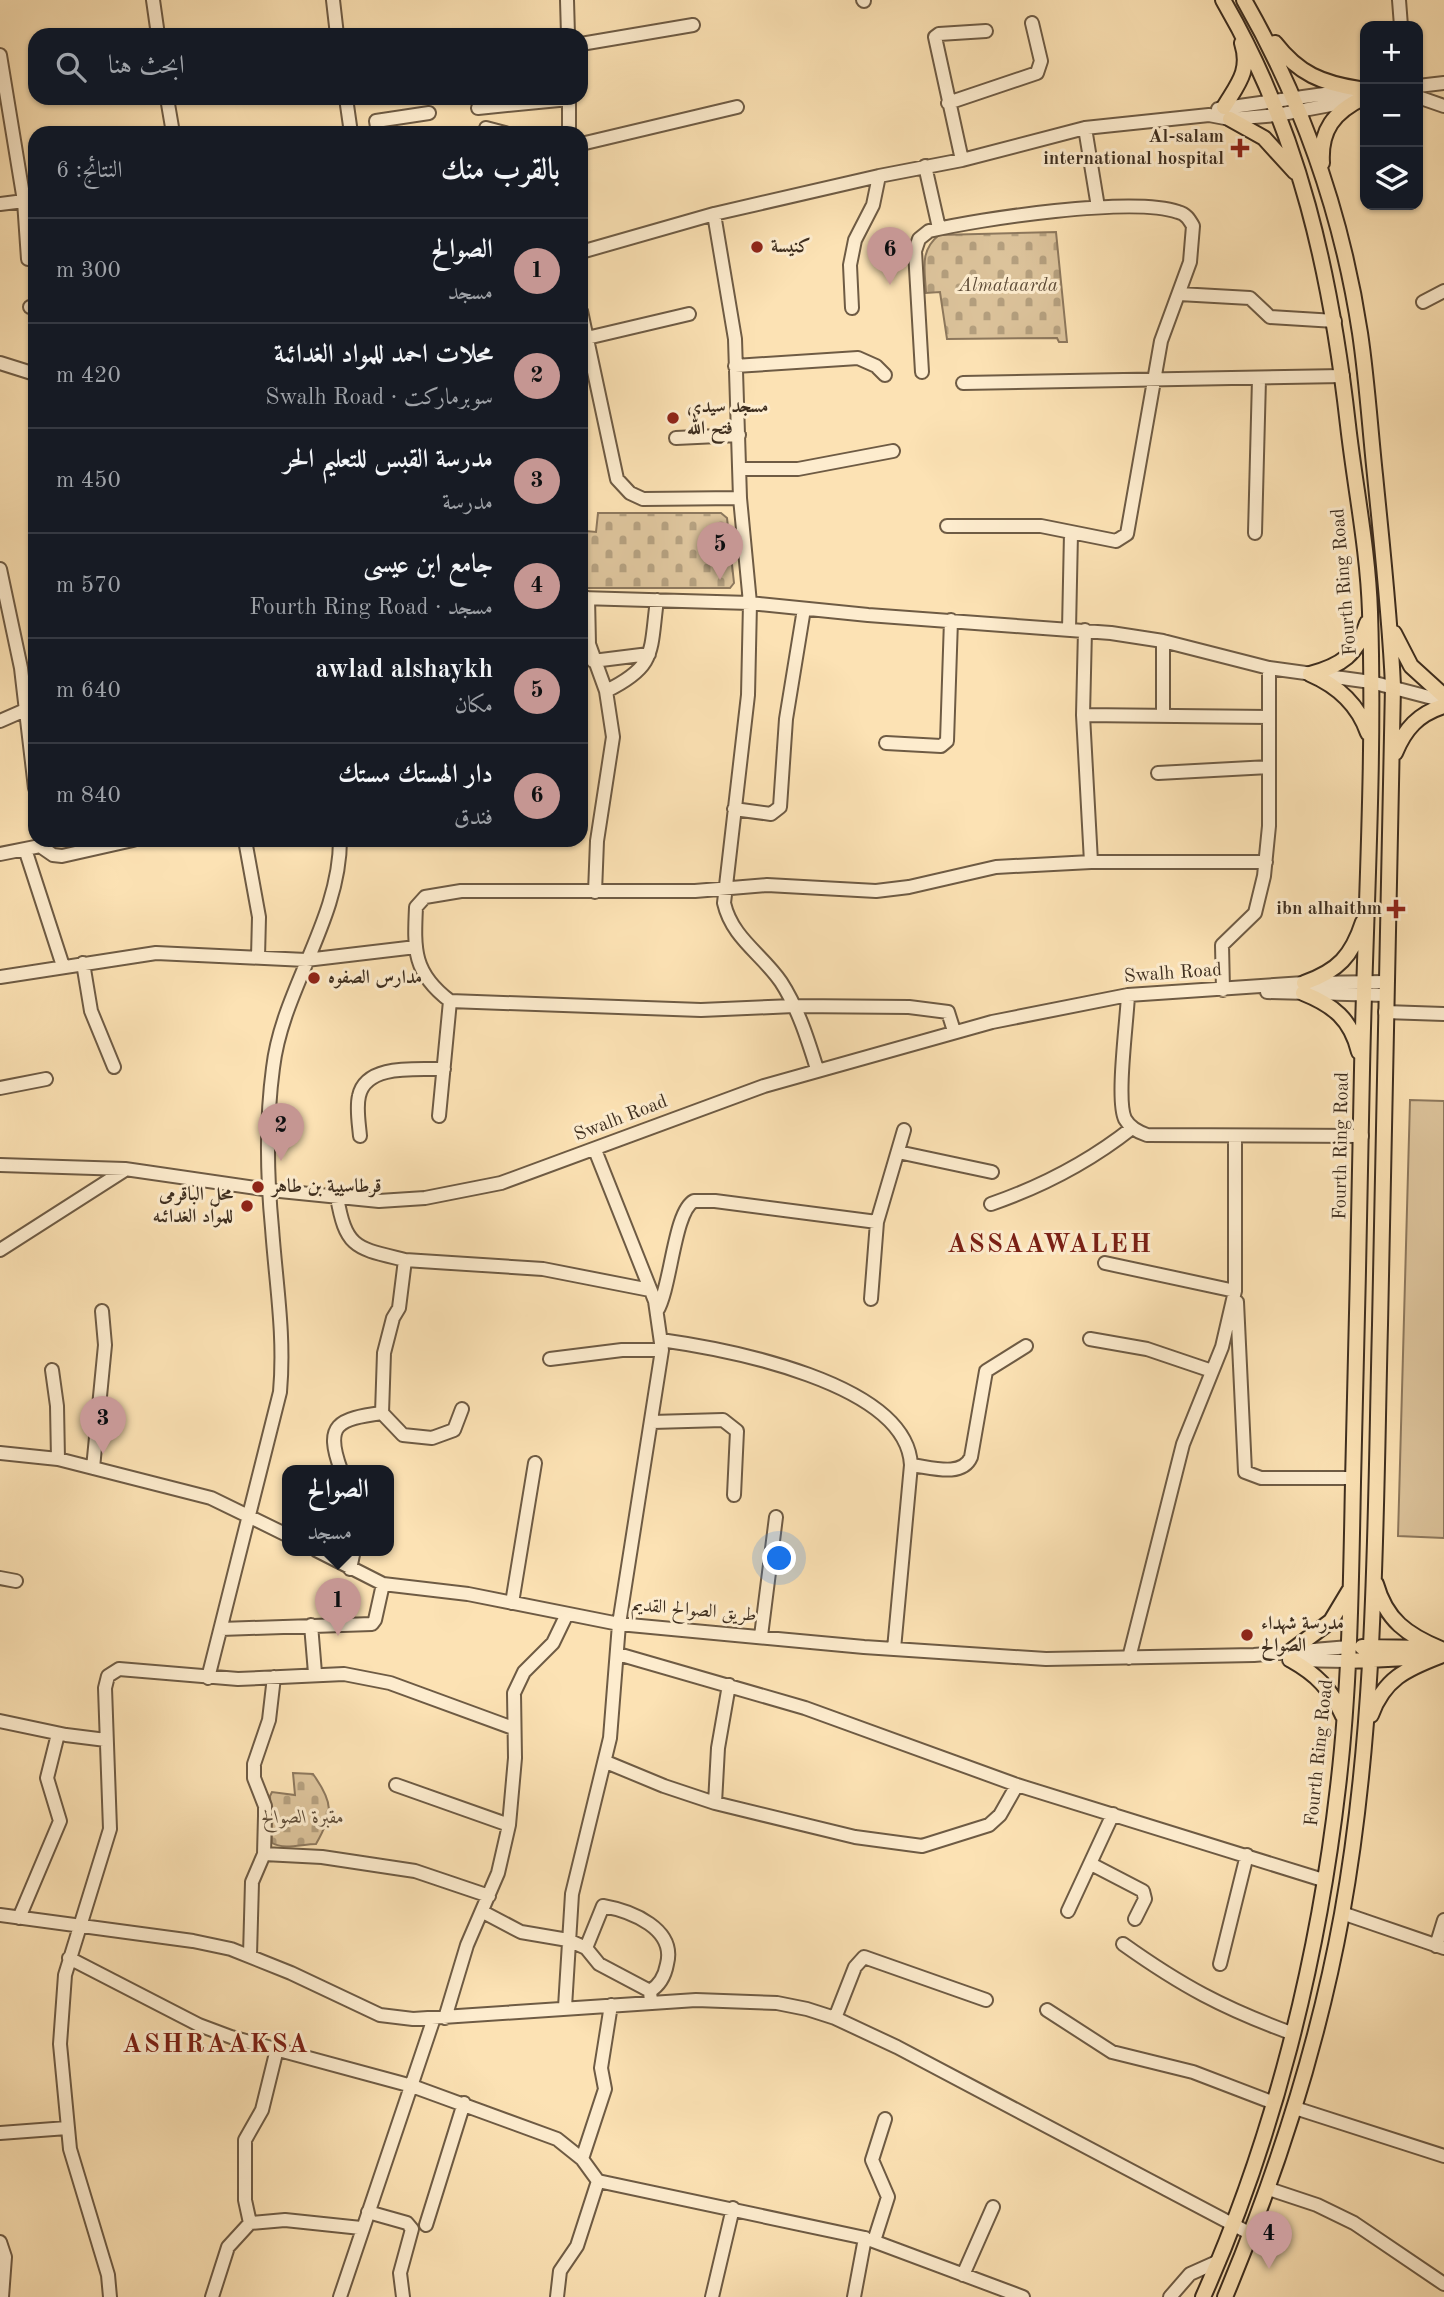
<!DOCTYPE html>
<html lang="ar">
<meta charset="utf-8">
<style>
body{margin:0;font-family:"Old Standard TT",Amiri,serif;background:#242831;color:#f1f3f6;direction:rtl}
.controls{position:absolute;right:21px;top:21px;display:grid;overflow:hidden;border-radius:14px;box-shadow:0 2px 5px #0004}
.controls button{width:63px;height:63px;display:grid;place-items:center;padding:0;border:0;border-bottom:2px solid #363941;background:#171b24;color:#f1f3f6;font:35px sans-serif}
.you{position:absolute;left:780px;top:1559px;width:24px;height:24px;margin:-18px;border:5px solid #fff;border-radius:50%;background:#1a73e8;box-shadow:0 0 0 10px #1a73e833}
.badge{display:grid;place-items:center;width:46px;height:46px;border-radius:50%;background:#c59692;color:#111;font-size:23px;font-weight:700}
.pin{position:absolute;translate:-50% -58px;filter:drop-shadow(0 2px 4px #0008)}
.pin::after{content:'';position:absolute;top:37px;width:24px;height:21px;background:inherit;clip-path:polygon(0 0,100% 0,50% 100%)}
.popup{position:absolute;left:282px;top:1465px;width:112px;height:91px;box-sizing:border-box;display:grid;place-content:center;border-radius:14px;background:#171b24;filter:drop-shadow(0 2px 5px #0005);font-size:23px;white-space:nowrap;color:#9ea1a6}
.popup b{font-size:26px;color:#f1f3f6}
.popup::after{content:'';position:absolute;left:50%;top:100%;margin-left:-14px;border:14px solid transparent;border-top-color:#171b24}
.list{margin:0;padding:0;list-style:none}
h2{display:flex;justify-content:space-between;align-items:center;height:91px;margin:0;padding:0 28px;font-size:30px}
h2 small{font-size:23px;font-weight:400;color:#9ea1a6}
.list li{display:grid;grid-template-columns:46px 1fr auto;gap:21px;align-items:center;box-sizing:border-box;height:105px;padding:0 28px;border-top:2px solid #363941}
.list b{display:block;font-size:26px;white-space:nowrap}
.list p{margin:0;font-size:23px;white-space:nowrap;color:#9ea1a6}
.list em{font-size:23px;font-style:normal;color:#9ea1a6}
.icon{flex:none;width:38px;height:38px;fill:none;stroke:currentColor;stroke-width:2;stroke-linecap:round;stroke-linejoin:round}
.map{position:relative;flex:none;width:1444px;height:2297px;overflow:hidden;direction:ltr}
.search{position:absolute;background:#171b24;box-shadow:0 2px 5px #0004;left:28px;top:28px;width:560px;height:77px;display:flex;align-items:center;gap:18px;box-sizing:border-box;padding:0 24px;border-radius:21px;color:#9ea1a6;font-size:26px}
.panel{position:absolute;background:#171b24;box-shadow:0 2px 5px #0004;left:28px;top:126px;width:560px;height:721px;border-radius:21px;direction:rtl}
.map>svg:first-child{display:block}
.green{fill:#dcc39b;stroke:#8d785d;stroke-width:2}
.cemetery{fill:url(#cemetery-stones);stroke:#8d785d;stroke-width:2}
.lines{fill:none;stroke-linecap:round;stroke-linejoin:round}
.minor-casing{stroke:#6e5b44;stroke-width:16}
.major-casing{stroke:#3e2e1f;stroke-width:18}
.minor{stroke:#fdecce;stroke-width:12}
.major{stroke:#fce2b4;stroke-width:14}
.poi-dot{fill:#8f2418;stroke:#fdecce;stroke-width:2.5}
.labels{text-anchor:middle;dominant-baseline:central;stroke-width:6;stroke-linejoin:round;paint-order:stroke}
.poi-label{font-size:19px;font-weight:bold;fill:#3e2e1f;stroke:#fdecce;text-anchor:start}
.park-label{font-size:19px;font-style:italic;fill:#5e4c38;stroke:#fdecce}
.street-label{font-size:19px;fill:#3e2e1f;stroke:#fdecce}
.district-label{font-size:26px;font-weight:bold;letter-spacing:2px;fill:#7a1f14;stroke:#fdecce}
</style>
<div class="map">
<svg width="1444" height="2297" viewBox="0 0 1444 2297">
<defs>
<pattern id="cemetery-stones" width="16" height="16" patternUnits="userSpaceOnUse" patternTransform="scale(1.75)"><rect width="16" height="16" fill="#dcc39b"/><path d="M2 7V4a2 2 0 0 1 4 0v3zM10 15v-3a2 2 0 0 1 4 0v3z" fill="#b49f7e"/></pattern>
</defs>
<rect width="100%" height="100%" fill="#fce2b4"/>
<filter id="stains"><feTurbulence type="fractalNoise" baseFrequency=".00286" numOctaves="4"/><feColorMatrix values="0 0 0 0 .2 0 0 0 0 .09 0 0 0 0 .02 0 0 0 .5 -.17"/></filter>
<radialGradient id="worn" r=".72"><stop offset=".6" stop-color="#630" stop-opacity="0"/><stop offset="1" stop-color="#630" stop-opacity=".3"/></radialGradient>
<path class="green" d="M1410,1100L1444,1101V1538L1398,1536Z"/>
<path class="cemetery" d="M1056,232L1067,342H1059L1057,338L947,339L940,292L926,293C925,270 919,251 939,235Z
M598,513H721L727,518L734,583L730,588H581V551H585L586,531L596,532Z
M293,1773L313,1774C333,1802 334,1813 316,1844C302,1844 284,1850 272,1843L270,1796L272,1792L295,1795Z"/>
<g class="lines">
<defs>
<path id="minor" d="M153,0L158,35
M333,0L337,35
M567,0L568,35
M863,0L864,1
M1399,0L1401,26
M581,44L693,25
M0,55L24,201L28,259
M1418,86L1444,83
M1418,97L1444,106
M167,98L173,133
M346,98L351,133
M569,98V133
M948,103L1037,73L1041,61L1032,23
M478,108L569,99
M1218,109L1353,90
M486,128L505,133
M1085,128L1098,207
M378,133L376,121L429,113
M581,144L737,107
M962,160L935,37L939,34L986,31
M925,166L939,228
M0,204L24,201
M714,214L735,339L740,498L750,603L748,695L724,903C732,938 762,954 781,982C798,1008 808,1040 817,1069
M581,252L714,214L879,176L962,160L1085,128L1209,115L1230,119L1277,115L1357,100
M1179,294L1250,298L1270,317L1335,321
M1423,302L1444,291
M30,307H35
M852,308L850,265L855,240L873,205L879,176
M581,311L617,479L630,493L643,499L740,498
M587,338L689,314
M0,363L35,374
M735,366L858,358L876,366L885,375
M922,372L915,251L919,239L929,231C979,219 1132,196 1178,212C1186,214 1189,219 1193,226L1190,262L1161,341L1127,534L1116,541L1041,526H947
M963,383L1343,376
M676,438L739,435
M739,469H798L893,451
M1255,533L1259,379
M0,569L21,668L35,788
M581,598L750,603L868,615L1111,633L1163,641L1269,668L1371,682L1444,701
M588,598L589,644L606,691L613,737L597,841L595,892
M1069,629L1071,533
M1085,630L1083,715L1091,862
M1163,641V716
M593,661L649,654
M606,691C657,666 650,652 657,600
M1083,715L1269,717
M0,721L32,707
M886,743L941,746L947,741L951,620
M1158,773L1269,767
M734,809L771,814L780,807L786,719L804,609
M245,840L259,917L258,957
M25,849L63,966
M0,854L40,846L53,855L62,856L133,840
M83,963L91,1011L114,1067
M0,977L156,953L306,960L416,947
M1223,990L1222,945L1255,913L1264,876L1269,826V668
M1267,992L1386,995
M1128,995C1127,1021 1116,1100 1125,1119C1130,1128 1138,1132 1147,1135L1362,1136
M1385,1012L1444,1014
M954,1031L948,1012L909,1007L794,1006L701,1010L450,1001C413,973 414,950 416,907L425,897L461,891H695L767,885L876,891L909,887L996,867L1091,862H1266
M0,1088L46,1079
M439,1116L450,1001
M360,1136C359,1124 356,1108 359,1096C366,1063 418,1070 444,1069
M898,1152L992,1172
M0,1165L125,1169L270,1190L379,1201L425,1198L501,1183L764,1086L992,1022L1128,995L1304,983L1386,982
M337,1197C346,1249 356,1248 405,1260L543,1269L650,1290
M991,1204C1043,1186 1089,1162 1132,1128
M0,1250L125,1170
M405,1260L399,1308L393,1318L384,1353L382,1413L403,1435L432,1438L454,1430L462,1409
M1105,1263L1235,1291
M871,1299L877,1222L904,1130
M1237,1302L1245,1472L1261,1478H1353
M657,1311C671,1288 674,1211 694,1201H715L877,1222
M1090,1339L1147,1349L1212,1371
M661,1340C725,1349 907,1382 911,1465L894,1649
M550,1359L622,1350H662
M52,1370L57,1406L58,1459
M652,1422L723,1420L737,1431L734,1495
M0,1453L58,1459L211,1498L287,1535
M911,1465C930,1467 962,1478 971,1457L986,1371L1026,1346
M93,1468L105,1345L102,1311
M341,1470C324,1424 338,1419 382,1413
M316,1550L383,1584L468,1594L619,1624L864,1647L1046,1659L1254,1655L1349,1647
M350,1569L354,1550
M0,1578L16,1581
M512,1603L535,1463
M311,1625L315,1673
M221,1629L372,1624L375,1620L383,1584
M761,1636L776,1517
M618,1654L805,1708L1017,1785L1323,1880
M1129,1658L1183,1444L1222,1347L1235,1291V1136
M1289,1660L1348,1661
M208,1678L280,1392C285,1335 276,1284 272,1228C267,1176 266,1120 273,1068C282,990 340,920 340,840
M0,1721L66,1735L106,1740
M606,1762L664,1786L715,1803L855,1837L922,1846L989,1825L1000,1815L1017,1785
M396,1785L509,1825
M715,1803L718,1748L729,1685
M264,1854L322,1857L415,1871L489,1896
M1091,1864L1143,1891L1145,1899L1135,1919
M1068,1911L1113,1814
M483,1912L521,1932L568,1940L586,1948L599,1964L650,1991L651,2002
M1342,1913L1444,1948
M0,1915L193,1941L231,1949L291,1973L380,2015L413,2019L696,2000L777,2003L807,2009L835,2018L897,2047L1251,2234
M19,1918L60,1821L47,1778L58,1734
M1123,1944C1182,1986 1223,2008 1291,2033
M1436,1946L1444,1920
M586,1948L603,1906C632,1911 676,1929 667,1964C665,1975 660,1985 650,1991
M250,1955L252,1882L264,1854L265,1816V1806L254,1778V1764L269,1720L274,1677
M69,1958L199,2025L231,2037L412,2086L557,2139L582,2159L598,2181L865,2238L1023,2297
M1220,1964L1247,1855
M565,2007L572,1894L610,1738L619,1624L662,1350L655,1301L595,1150
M1047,2010L1112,2052L1193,2072L1274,2103
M445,2018L467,1945L498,1873L509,1825L515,1758L514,1693L524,1672L553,1643L566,1616
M835,2018L855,1967L864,1957L986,2000
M1295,2108L1444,2156
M0,2133L67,2128
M582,2159L605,2089L601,2068L611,2005
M1269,2189L1317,2205L1354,2223L1444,2284
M368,2212L407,2223L412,2229L400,2273L403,2297
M250,2223L245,2200V2140L262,2110L277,2049
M426,2225L464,2103
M874,2241L888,2197L872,2160L885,2119
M0,2242L5,2257L2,2297
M963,2275L993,2207
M110,2297L108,2275L70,2149L60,2044L65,1975L110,1829L105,1688L108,1676L119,1669L238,1679L344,1674L390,1683L513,1728
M212,2297L228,2247L250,2223L285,2220L361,2228
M340,2297L434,2018
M557,2297L560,2271L577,2246L598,2181
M712,2297L733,2208
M854,2297L865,2238
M1170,2297L1190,2274L1219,2261"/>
<path id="major" d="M1275,43C1299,74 1322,83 1359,89
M1224,107C1237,85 1251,71 1242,43
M1230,119L1264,138L1295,172
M1322,163C1320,130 1334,112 1363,98
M1394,633L1411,666L1444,696
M1310,674C1338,686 1358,704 1368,733
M1310,674C1341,666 1358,654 1367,623
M1395,753C1405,729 1418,714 1444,706
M1304,983C1338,971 1352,956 1363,922
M1303,993C1333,1005 1351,1019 1359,1052
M1376,1584C1386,1620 1407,1635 1441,1649
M1362,1647L1429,1648
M1291,1651L1331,1621L1349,1591
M1291,1660C1316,1674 1331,1689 1343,1716
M1348,1661L1427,1657
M1371,1715C1384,1679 1406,1669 1440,1656
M1203,2297C1274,2138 1318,1960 1338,1787C1350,1686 1351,1584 1353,1482C1357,1345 1359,1207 1362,1070C1365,917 1375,765 1370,612C1368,549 1355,487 1348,425C1331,275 1300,132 1223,0
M1225,2297C1277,2173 1318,2046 1342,1914C1377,1720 1375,1521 1380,1325C1385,1112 1389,899 1393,686C1390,616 1382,546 1375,475C1370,428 1367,380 1360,333C1342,215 1303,103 1244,0"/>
</defs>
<use href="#minor" class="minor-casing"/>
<use href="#major" class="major-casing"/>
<use href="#minor" class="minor"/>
<use href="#major" class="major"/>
</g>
<g class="poi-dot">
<path d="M1236.5 137.5h7v7h7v7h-7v7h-7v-7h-7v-7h7z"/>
<circle cx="757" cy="247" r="7"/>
<circle cx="673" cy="418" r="7"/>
<path d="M1392.5 898.5h7v7h7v7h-7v7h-7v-7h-7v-7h7z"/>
<circle cx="314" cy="978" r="7"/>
<circle cx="258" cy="1187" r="7"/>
<circle cx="247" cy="1206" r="7"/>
<circle cx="1247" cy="1635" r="7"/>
</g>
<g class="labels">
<g class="poi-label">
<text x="1224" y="137" text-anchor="end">Al-salam<tspan x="1224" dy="22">international hospital</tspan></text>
<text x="771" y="247">كنيسة</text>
<text x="687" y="407">مسجد سيدي<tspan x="687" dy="22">فتح الله</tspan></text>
<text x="1382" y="909" text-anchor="end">ibn alhaithm</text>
<text x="328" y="978">مدارس الصفوه</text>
<text x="272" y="1187">قرطاسيية بن طاهر</text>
<text x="233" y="1195" text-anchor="end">محل الباقرمى<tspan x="233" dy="22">للمواد الغدائىه</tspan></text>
<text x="1261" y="1624">مدرسة شهداء<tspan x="1261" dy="22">الصوالح</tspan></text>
</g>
<g class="park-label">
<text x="1008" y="286">Almataarda</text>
<text x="303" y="1818">مقبرة الصوالح</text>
</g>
<g class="street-label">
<text transform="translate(1345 582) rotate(-95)">Fourth Ring Road</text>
<text transform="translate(1173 974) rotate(-4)">Swalh Road</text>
<text transform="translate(621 1119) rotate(-21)">Swalh Road</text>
<text transform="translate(1342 1146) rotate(-89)">Fourth Ring Road</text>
<text transform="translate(694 1611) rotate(5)">طريق الصوالح القديم</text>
<text transform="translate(1320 1753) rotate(-84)">Fourth Ring Road</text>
</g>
<g class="district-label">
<text x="1050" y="1245">ASSAAWALEH</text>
<text x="216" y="2045">ASHRAAKSA</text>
</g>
</g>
<rect width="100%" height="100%" filter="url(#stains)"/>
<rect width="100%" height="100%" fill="url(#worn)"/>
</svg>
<div class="controls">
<button>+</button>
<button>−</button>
<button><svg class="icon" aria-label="layers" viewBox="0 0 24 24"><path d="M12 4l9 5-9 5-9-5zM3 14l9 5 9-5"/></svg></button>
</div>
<div class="you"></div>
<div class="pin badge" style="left:338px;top:1636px">1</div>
<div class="popup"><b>الصوالح</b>مسجد</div>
<div class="pin badge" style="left:281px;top:1161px">2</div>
<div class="pin badge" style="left:103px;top:1454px">3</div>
<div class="pin badge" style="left:1269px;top:2269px">4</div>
<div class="pin badge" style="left:720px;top:580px">5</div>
<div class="pin badge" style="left:890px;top:285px">6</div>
<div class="search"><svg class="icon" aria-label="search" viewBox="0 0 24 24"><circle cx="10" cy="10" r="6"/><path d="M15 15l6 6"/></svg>ابحث هنا</div>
<section class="panel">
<h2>بالقرب منك<small>النتائج: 6</small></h2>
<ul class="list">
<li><span class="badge">1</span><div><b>الصوالح</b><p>مسجد</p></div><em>300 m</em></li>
<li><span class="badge">2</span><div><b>محلات احمد للمواد الغدائىة</b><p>سوبرماركت · Swalh Road</p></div><em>420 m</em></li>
<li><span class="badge">3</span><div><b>مدرسة القبس للتعليم الحر</b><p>مدرسة</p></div><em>450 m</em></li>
<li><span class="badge">4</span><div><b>جامع ابن عيسى</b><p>مسجد · Fourth Ring Road</p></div><em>570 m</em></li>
<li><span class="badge">5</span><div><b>awlad alshaykh</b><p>مكان</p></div><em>640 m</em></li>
<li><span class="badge">6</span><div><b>دار الهستك مستك</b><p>فندق</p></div><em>840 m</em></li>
</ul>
</section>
</div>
